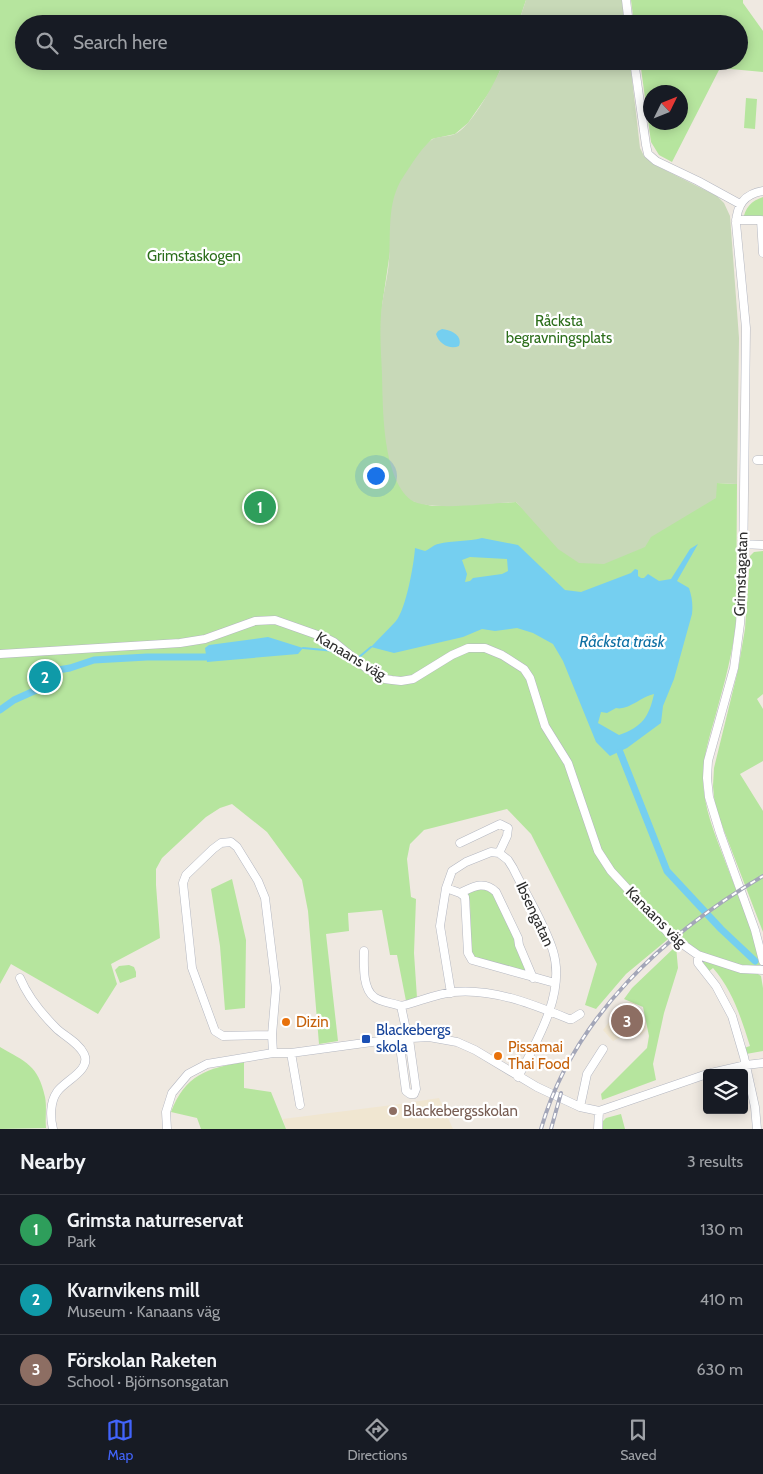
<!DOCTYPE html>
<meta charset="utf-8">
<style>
body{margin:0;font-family:Cabin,sans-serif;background:#242831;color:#f1f3f6}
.controls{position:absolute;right:15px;bottom:15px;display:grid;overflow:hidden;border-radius:5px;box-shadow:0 2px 12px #0003}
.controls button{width:45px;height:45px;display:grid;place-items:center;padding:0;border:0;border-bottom:1px solid #363941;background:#171b24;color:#f1f3f6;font:25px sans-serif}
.compass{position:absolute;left:643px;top:85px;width:45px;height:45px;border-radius:50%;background:#171b24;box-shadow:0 2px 12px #0003;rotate:47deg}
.you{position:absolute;left:375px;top:475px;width:18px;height:18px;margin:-12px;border:4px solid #fff;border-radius:50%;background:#1a73e8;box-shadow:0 0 0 8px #1a73e833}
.badge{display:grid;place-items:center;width:32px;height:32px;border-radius:50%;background:#4264fb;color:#fff;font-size:16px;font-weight:700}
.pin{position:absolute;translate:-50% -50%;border:2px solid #fff;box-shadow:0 1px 5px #0006}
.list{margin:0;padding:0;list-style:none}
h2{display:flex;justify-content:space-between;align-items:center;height:65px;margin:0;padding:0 20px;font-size:21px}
h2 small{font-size:16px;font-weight:400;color:#9ea1a6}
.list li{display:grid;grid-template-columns:32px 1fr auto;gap:15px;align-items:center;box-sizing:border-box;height:70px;padding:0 20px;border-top:1px solid #363941}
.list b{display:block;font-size:19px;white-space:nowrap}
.list p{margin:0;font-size:16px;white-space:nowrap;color:#9ea1a6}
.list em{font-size:16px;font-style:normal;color:#9ea1a6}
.icon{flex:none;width:28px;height:28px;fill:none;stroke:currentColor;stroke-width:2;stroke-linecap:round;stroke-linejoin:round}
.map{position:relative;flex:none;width:763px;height:1129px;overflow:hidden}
.search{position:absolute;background:#171b24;box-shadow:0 2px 12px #0003;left:15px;right:15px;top:15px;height:55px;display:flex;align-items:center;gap:12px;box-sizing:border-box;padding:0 18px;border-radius:28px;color:#9ea1a6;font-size:19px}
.sheet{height:275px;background:#171b24}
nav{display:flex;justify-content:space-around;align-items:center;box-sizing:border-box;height:70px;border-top:1px solid #363941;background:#171b24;font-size:14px;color:#9ea1a6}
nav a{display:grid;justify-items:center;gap:2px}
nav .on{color:#4264fb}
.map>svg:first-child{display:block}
.education{fill:#f0e6d1}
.green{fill:#b6e59e;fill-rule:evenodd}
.cemetery{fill:#c8d9b8}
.water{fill:#75cff0;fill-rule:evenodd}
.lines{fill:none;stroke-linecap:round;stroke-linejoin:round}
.stream{stroke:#75cff0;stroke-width:2}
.canal{stroke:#75cff0;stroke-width:7}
.minor-casing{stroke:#b4b7c1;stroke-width:9}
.minor{stroke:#fff;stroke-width:8}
.rail-casing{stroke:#a3a6b8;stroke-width:4}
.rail{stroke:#fff;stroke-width:2;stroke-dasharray:5.5;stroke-linecap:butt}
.food-dot{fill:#e8710a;stroke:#fff;stroke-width:2}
.transit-dot{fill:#1a4fb4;stroke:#fff;stroke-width:2}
.education-dot{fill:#8d6e63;stroke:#fff;stroke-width:2}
.labels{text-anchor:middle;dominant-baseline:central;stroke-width:4.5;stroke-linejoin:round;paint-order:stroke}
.park-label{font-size:15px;fill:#2c6e1b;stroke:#fff}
.street-label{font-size:15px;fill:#2e2e2e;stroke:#fff}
.food-label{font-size:15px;fill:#c56008;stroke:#fff;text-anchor:start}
.transit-label{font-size:15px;fill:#164399;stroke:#fff;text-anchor:start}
.education-label{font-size:15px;fill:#785e54;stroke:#fff;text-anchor:start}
.water-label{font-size:16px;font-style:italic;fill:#0d6fa3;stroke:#fff}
</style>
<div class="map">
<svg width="763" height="1129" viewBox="0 0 763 1129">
<rect width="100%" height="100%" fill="#efe9e1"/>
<path class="education" d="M632,1000L644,1014L647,1029L641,1035L623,1036L613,1041L603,1030L619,1009Z
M439,1098L453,1129H286L283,1119L400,1104Z"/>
<path class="green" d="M0,0H526L518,24H24V61H504L493,87L468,123L455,134L432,139L421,152L400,184L382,306L381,344L413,501L432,506L516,502L520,506L505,453L717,483L737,484L736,621C733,652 725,681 717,710C711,732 703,755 703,777C703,807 715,834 725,861C738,895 752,927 761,962L760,965C740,970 688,950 673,935L626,974L596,1009L585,1005L597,964L531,834L507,809L424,830L410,844L407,859L411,897L416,899L414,953L417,998L406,1001L397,955H390L382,910L348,913L349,931L326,934L338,1041L319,1044L308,911L302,880L267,832L232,804L220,808L206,817L162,858L156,869V885L160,938L111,964L117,984L98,1014L11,964L0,984Z
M631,0H743V3L763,31V72L720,68L672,162L659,155L651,142L640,61H739V24H634ZM680,92V122H650V92Z
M746,98L757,99L755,129L744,128Z
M763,197V217L743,220C745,208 751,201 763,197Z
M763,551V694L757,699L763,709V761L740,774L763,811V932L715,807L713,786L714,768L738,670L745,629L750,556L754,552Z
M232,879L246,940L245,1008L225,1010L220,946L211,889Z
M479,886L496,893L516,938L515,942L529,972L474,957L471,951L470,902L467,891Z
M676,946L678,968L664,1013L653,1064L656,1080L602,1100L601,1094L647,1048L649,1036L643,1007L624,999L632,988Z
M703,959L734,971L758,974L761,976L763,988V1051L746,1054L744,1048L750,1046C741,1018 733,991 713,968L708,972L701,963Z
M129,965L134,967L136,972V977L120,983L115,970L119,966Z
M0,1047C26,1062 38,1065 45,1097C47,1107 45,1118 46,1128L0,1129Z
M244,1062V1088L271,1092L286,1129H201L197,1118L171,1112C185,1075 207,1068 244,1062Z
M621,1114L625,1129H603V1121L606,1118Z"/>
<path class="cemetery" d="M526,0H622L625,24H518Z
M504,61H630L640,148L644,156L653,164L717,196L724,203L730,216L739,338L737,484L717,483L716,498L651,537L645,547L604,564L579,563L558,549L516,502C494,503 428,512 411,500C382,477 383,408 382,374C381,351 379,328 382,305C384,290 388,276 389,260C391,234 387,207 400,182C406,173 425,141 435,138C442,136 450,137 457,133C472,125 498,78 504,61Z"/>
<path class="water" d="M442,329C451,330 463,335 459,346C450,350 439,344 436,334L438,331Z
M482,538L518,545L565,590L581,592L631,573L635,569L638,570V576L641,578H644L648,574L659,581L671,579L690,549L698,544L677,581L689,588C692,597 693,604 692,614L674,679L663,706L661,723L627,748L610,756L596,742L563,661L553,644L533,633L517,628L495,631L482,629L463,637L394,653L371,647C379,638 388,630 396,621C406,609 414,564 415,548L425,551C430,549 433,545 438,544C453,540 468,542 482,538ZM470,557L507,559L508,571L502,574L473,578L470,581L465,582L467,574L462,560ZM654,694C649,717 642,727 619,735L598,723L601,712L607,713L616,708C628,711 642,696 654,694Z
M268,637L303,648L298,654L207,662L205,648L209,645Z"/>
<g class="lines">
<path class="stream" d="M303,648L335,651L351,660
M358,658L371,647"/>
<path class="canal" d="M49,675L58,670L70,668L94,660L147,657H206
M0,710L14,700L43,687
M620,752L667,871L721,929L755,961"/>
<defs>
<path id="minor" d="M626,0L629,24
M634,61L646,145L648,154L656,161L698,181L740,204
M763,191C744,194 737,205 736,223L746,328L743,575L740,624L734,668L708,761L707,778L709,797L720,833L755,930L763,961
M736,220H761L763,253
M757,460H763
M742,544L763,545
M0,654L180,643L205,639L255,621L275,620L326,638L334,642L366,668L385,679L392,680L401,681L413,679L452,655L468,648H485L502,655L524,669L530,678L545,726L568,763L598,851L611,871L671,936L698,955L741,969L763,970
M460,843L500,824L508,828L507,836L499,853
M446,888L460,893L465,897L468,953L472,960L555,983
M460,893C473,887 484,880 496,892L518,938L519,945L533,978
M364,951C364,964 362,988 374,997C380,1002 393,1003 401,1006L408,1039
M698,955V963L716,986L732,1016L744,1057L755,1107L757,1129
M20,978C28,997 41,1013 56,1028C64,1036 78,1042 84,1054C92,1070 64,1081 57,1092C50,1102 50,1117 53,1129
M451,993L440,926L446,888L452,871L466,862L491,852L499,853L508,860L513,868C526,895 544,922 553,951C566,993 537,1041 518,1077
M401,1006C418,1002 436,994 453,992C493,988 532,1004 569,1019H572L580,1014
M272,1035L276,988L265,898L258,881L237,847L231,842L221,843L213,849L186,875L183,883L192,968L215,1031L223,1036L272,1035L273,1053
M399,1039L406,1091L410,1094H414L416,1089L409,1039
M291,1053L300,1105
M711,1073L746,1065L763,1063
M580,1107L587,1074L603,1049
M167,1129L166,1112L172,1093L188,1074L207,1064L273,1053H291L394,1039L429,1037L457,1042L475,1050L537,1087L580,1107L599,1111L707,1074
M598,1129L599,1111"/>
</defs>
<use href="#minor" class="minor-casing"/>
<use href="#minor" class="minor"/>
<defs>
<path id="rail" d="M541,1129C573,1017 665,934 763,876
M551,1129L561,1093"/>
</defs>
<use href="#rail" class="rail-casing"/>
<use href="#rail" class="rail"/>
</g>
<g class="food-dot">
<circle cx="286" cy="1022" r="5"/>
<circle cx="498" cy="1056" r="5"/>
</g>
<rect class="transit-dot" x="361" y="1034" width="10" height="10" rx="2.5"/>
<circle class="education-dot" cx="393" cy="1111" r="5"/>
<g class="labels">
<g class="park-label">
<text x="194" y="256">Grimstaskogen</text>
<text x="559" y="321">Råcksta<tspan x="559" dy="17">begravningsplats</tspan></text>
</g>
<g class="street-label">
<text transform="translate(741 574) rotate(-88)">Grimstagatan</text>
<text transform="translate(351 656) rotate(31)">Kanaans väg</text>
<text transform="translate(535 914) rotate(65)">Ibsengatan</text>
<text transform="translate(656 917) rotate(45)">Kanaans väg</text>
</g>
<g class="food-label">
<text x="296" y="1022">Dizin</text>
<text x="508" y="1047">Pissamai<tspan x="508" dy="17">Thai Food</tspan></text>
</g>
<g class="transit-label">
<text x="376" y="1030">Blackebergs<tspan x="376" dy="17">skola</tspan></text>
</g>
<g class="education-label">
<text x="403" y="1111">Blackebergsskolan</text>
</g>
<g class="water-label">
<text x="622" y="641">Råcksta träsk</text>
</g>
</g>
</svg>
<div class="controls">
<button><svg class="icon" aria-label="layers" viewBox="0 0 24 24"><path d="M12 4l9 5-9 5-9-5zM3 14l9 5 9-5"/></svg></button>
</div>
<svg class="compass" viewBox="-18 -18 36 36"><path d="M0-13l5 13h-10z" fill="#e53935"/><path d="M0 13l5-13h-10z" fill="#9ea1a6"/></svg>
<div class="you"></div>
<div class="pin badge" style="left:260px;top:507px;background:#2e9e5b">1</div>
<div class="pin badge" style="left:45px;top:677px;background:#0f9aa8">2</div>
<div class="pin badge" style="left:627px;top:1021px;background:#8d6e63">3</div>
<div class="search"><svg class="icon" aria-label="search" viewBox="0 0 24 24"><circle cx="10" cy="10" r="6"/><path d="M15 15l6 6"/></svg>Search here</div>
</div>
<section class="sheet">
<h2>Nearby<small>3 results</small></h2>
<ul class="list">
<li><span class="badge" style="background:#2e9e5b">1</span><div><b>Grimsta naturreservat</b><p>Park</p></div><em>130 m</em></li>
<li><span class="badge" style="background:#0f9aa8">2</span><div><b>Kvarnvikens mill</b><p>Museum · Kanaans väg</p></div><em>410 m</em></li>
<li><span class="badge" style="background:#8d6e63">3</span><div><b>Förskolan Raketen</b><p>School · Björnsonsgatan</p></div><em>630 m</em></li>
</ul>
</section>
<nav>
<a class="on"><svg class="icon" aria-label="map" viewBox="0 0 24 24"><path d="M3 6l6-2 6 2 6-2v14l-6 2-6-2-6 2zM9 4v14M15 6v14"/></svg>Map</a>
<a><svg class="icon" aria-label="directions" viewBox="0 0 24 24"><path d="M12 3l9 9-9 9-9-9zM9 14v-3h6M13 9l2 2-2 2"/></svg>Directions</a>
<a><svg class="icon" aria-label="saved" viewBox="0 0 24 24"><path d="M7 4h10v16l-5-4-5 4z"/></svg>Saved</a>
</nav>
